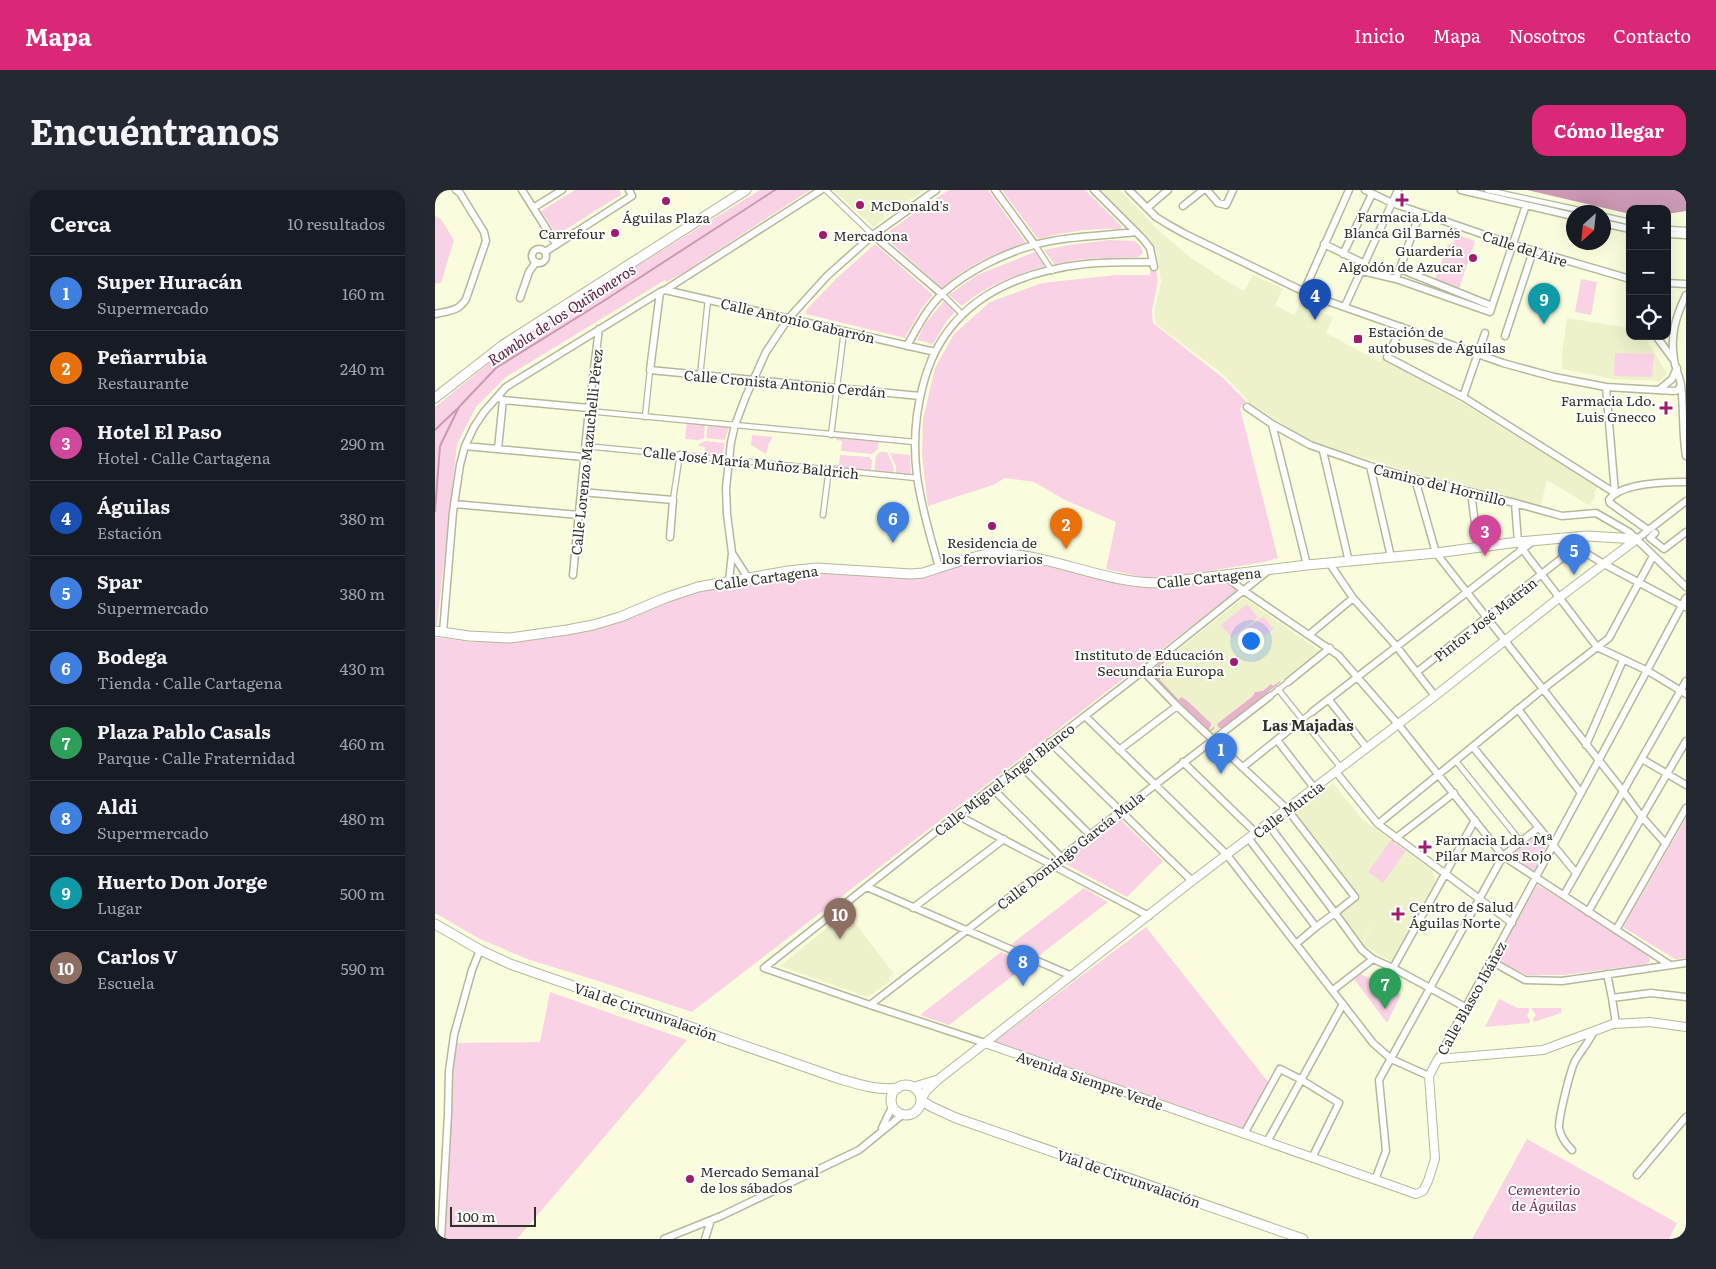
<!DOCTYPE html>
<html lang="es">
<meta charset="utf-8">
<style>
body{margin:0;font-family:Literata,serif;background:#242831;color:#f1f3f6}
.controls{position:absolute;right:15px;top:15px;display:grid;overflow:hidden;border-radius:10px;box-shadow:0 5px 20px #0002}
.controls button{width:45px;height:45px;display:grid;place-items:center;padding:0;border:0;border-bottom:1px solid #363941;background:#171b24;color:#f1f3f6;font:25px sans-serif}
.compass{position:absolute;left:1131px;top:15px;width:45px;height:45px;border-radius:50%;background:#171b24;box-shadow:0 5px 20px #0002;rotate:207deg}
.scale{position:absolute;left:15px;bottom:12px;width:86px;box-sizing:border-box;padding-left:5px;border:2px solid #303125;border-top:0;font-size:14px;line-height:18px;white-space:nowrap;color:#303125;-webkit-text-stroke:4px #fff;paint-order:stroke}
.you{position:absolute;left:815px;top:450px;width:18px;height:18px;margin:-12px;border:4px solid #fff;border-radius:50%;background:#1a73e8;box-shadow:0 0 0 8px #1a73e833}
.badge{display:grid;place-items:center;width:32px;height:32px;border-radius:50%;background:#db2777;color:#fff;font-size:16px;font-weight:700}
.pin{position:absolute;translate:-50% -41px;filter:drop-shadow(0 1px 2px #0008)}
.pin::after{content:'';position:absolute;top:26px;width:18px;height:15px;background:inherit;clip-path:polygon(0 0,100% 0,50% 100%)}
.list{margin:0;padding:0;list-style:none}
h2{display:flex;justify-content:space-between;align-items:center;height:65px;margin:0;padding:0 20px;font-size:21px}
h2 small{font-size:16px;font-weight:400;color:#9ea1a6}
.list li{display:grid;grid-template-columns:32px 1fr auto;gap:15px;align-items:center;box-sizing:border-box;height:75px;padding:0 20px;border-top:1px solid #363941}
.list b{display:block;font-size:19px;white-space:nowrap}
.list p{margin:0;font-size:16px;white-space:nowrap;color:#9ea1a6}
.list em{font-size:16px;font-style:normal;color:#9ea1a6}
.icon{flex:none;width:28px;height:28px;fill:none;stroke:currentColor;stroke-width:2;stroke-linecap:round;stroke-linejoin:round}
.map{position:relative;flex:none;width:1251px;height:1049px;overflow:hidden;border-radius:15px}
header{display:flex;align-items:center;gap:30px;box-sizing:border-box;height:70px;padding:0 25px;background:#db2777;color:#fff}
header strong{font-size:24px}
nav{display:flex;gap:28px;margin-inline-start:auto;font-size:18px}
.intro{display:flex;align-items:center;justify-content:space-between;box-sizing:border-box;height:120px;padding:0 30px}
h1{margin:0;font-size:35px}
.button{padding:12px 22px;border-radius:15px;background:#db2777;color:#fff;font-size:18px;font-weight:700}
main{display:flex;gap:30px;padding:0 30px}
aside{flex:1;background:#171b24;border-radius:15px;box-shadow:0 5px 20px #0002}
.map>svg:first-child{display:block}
.built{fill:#eef2cb}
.green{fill:#f9d3e5}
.forest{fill:#e7b2cb}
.water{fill:#cc99b2}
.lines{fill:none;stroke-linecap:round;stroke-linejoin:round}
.stream{stroke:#cc99b2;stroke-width:2}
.pedestrian-casing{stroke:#b5b89a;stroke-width:7}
.minor-casing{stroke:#b5b89a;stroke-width:9}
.tertiary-casing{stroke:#b5b89a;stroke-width:10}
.secondary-casing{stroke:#b5b89a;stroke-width:11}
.pedestrian{stroke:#fff;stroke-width:4.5}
.minor{stroke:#fff;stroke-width:6}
.tertiary{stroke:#fff;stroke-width:8}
.secondary{stroke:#fff;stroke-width:9}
.poi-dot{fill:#9f1c6d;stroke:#fff;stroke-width:2}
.labels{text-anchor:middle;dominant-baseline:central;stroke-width:4;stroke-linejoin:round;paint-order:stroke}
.poi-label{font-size:14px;fill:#303125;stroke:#fff;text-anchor:start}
.street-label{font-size:14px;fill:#303125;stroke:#fff}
.park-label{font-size:14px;font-style:italic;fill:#6e2f51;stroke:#fff}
.water-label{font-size:15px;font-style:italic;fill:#591c3f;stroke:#fff}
.neighbourhood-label{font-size:15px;font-weight:bold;fill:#303125;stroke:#fff}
</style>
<header>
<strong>Mapa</strong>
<nav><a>Inicio</a><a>Mapa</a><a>Nosotros</a><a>Contacto</a></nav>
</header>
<div class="intro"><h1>Encuéntranos</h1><a class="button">Cómo llegar</a></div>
<main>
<aside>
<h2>Cerca<small>10 resultados</small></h2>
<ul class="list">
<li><span class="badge" style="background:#3f7fe0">1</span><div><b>Super Huracán</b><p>Supermercado</p></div><em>160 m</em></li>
<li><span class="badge" style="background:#e8710a">2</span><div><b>Peñarrubia</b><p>Restaurante</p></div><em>240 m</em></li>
<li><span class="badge" style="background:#d1479c">3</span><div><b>Hotel El Paso</b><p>Hotel · Calle Cartagena</p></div><em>290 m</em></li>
<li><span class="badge" style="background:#1a4fb4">4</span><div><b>Águilas</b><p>Estación</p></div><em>380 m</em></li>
<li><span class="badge" style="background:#3f7fe0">5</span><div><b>Spar</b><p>Supermercado</p></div><em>380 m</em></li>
<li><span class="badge" style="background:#3f7fe0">6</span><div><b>Bodega</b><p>Tienda · Calle Cartagena</p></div><em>430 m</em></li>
<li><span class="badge" style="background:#2e9e5b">7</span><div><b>Plaza Pablo Casals</b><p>Parque · Calle Fraternidad</p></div><em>460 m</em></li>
<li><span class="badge" style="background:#3f7fe0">8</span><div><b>Aldi</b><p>Supermercado</p></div><em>480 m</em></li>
<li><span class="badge" style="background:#0f9aa8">9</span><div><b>Huerto Don Jorge</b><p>Lugar</p></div><em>500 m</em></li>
<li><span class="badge" style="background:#8d6e63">10</span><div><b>Carlos V</b><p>Escuela</p></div><em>590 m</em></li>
</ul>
</aside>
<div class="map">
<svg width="1251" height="1049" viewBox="0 0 1251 1049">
<rect width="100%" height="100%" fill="#fafddd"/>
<path class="built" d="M398,0H489L456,23L454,21L448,25L449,28L439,37Z
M663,0H685L724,41L755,67L787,88L809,101L818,85L848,99L840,115L859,125L866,111L898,128L891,143L945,172L947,168L1027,213L1163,297L1159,303L1161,305L1155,316L1112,290L1105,318L1010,293L934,269L904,262L870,248L817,215L789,185L721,134L719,121L726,91L722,62L711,44L686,24Z
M1132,128L1195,138V146H1209L1232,183L1225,191L1178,189L1127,179V163Z
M809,408L885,461L777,546L713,483Z
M898,593L927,629L997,680L1001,693L957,772L928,755L939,730L927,755L905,723L925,708L859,624Z
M412,722L459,784L453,788L455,791L433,807L345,776Z"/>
<path class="green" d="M140,0H184L187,4L122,45L106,21Z
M325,0H375L248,83L231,92L230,90L71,187L41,217L22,254L2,435H0V217L69,161L111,132Z
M514,0H553L591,53C557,64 535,74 507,98L448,46L486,18Z
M567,0H650L687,37L684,39C657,38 629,42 603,49Z
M0,26L6,29L19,50L6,93L0,94Z
M1021,44L1040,51L1024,99L1000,90L1013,54L1018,55Z
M675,50L700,51L706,57L708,63L703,67L646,69L620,75L609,60L634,55Z
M440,54L498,105L487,118L470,148L371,124V120L402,88Z
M600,62L610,76C580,85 551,95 527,116L514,105L542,85Z
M717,62L723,90L717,121L718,133L787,187L811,211L805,218L843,368L829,372L731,388L715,389L671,379L681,332L630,310L599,292L570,288L558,295L493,316L487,266L488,229L500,178L519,144L555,112L607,93L681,85H715Z
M1146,89L1162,92L1156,125L1140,122Z
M509,111L520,122L511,132L498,154L482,150L490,134Z
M1180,163L1219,164L1217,187L1179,186Z
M252,231L270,233L269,248L263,250L250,249Z
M273,234L294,236L290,250L271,248Z
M317,245L338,247L334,253L331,264L316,255Z
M401,246L444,250L443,259L437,264L406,261L407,251L401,250Z
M270,251L290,253L287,268L248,264L249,259L253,262L269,263L270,257L264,256V254Z
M445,262H452L459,278L458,285L439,283L441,266Z
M455,263L475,265L476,286L461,285V277Z
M405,265L434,267L437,270L436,282L398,279V275H404Z
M566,367L585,368L681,391L784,390L791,391L802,401L257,822L157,789L92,769L45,749L0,723V447L35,452L88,451L160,439L183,432L261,401L350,384L379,382L464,388L491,387L549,369Z
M812,414L823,427L797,448L786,435Z
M828,426L839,439L814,458L804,445Z
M683,627L728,671L692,707L627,672Z
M1251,628V768L1240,769L1188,737Z
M1100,646L1111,659L1099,681L1075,665Z
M956,650L971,661L948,693L933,682Z
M1103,695L1212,764L1215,771L1212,774L1129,785H1091L1065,771L1063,766L1101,697Z
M649,698L673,712L601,768L574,756Z
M711,737L834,893L807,940L559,852Z
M566,762L593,774L514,835L485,825Z
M926,784L966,805L952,833L919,789Z
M115,802L252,850L82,1049H8L16,931V893L20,853L105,852Z
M1064,809L1083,818H1094V822L1092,826L1095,830V833L1050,837Z
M1096,818H1126V823L1099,832L1098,829L1101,825Z
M1092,949L1242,1033L1234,1049H1037Z"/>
<path class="forest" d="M735,466L736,467L725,476V490L744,510L746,507C754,510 768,527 776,533V535L774,539L775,540L778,537L780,538L775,542L714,482Z
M845,491L846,492L787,538H784L782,534L818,506L820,502L828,501L836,494L838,496Z"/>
<path class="water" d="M1092,0H1251V21L1232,24V19H1195V24Z"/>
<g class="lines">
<path class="stream" d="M0,240L22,219
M0,321L5,256L24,217L61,178L167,112L340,0"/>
<defs>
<path id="pedestrian" d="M391,0L438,45
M1052,0L1153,22
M1168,26L1195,32
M1232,39L1251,40
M600,55L617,81
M507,104L527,124
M265,186L273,109
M153,221L480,252
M210,227L215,180
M396,245L409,141
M150,256L482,288
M238,310L245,264
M388,325L394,278
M843,499L906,578
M835,506L853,492
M859,536L877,522
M1021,571L1086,652"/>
<path id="minor" d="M87,0L121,54
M560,0L600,55
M659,0L708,49L715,58L719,77
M694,0L721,27L734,35L750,44L878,106L1068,173L1119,187L1171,197L1239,201L1243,200L1246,195
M772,0L783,13L791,15L798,0
M930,0L957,13L1079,55L1195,89
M1026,0L1138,26
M0,1L4,0
M748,16L768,0
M98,18L127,0
M712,18L733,0
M1168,33L1195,39
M1232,44L1251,45
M438,45L507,104
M889,54L930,74
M97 66a7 7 0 1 1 14 0a7 7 0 1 1-14 0Z
M110,62L197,6L194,0
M908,64L937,4
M965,79L1057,116
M927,81L961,89L1055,122L1091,15
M961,89L985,23
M1232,93L1251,94
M230,100L386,0
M869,101L914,0
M225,102L215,180L485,206
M1251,105C1241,126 1235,145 1239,169C1240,178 1245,187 1246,195C1249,219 1247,242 1251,266
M85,108L94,82L101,72
M910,116L963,0
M0,124C14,121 24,121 31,109L51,51L49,42L25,3L21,0
M967,137L952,167L1028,207L1180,303
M1070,146L1098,61
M1221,146L1238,169
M472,156C482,138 492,118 508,103C533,81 567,64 599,55C631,46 667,46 701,42
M1171,197L1180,303
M1225,199L1237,189L1242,178
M1028,207L1050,143
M68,210L154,218
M812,217L837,234L875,255L935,276L980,289L1080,313L1127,326L1161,323L1194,342L1251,397
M837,234L872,375
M30,256L149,267
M63,259L68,210L64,208
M888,261L914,372
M935,276L956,367
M980,289L1001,363L1108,499L1174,448L1218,366
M146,302L238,310L235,347
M1036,302L1043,357
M1080,313L1083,352L1088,360L1162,457L1213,481L1251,504
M19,314L144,325
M1213,340L1175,313L1174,310C1185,293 1232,292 1251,292
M1220,343L1215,348L1229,359L1251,342
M1202,349L1251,311
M1141,357L1169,374L1250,417
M297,363L313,388
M895,374L918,408L962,457L1000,506
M504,378C496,348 486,317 482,286C478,255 480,225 488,195C508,116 573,83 650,74C672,72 696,72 718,72
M138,385L154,218L164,139
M789,385L809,401L903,465L963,534L1068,666L1235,775
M294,391L297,363L292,324L291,298L296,252L300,235L311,206L331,162L353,129L392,86L438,45L501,0
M8,442L18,322L25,275L30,256L39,237L49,222L71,197L225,102L230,100L500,162
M875,444L918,408
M708,481L742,516L852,619L920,707L900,723L927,760L938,769L958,778L1030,817
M982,482L1141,357
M853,492L895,458
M894,510L932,558
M1083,519L1146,603
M877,522L1097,352
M650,526L792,665L938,853L956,869L994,886
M842,550L880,599
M615,552L757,691
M1151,555L1188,470
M1038,557L1141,683
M684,560L742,516
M1207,569L1251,595
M748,572L821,643
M586,576L655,645
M808,577L859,536
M901,582L943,634L1077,733
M557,598L626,667
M522,625L714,726
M943,634L1108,499L1188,601L1207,627L1153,722
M961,648L1019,603
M814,649L881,737L900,723L833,634
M1231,654L1207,627L1251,551
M432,697L637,786
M1129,705L1251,491
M478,718L569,649
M1181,740L1251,618
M862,753L881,737
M1056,771L1090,790L1127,791L1251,773
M329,778L522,625L708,481L834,380
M329,778L435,815L550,853
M958,778L1040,630
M1172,784L1177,808L1216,803L1251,807
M898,800L938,769
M1177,808L1181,834
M435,815L835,506
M1003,869L1251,408
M447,938L457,917
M809,944L845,879L865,889L904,913L877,968
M832,952L908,814
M1137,960C1131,954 1125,946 1124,937C1124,926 1135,881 1140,871C1146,861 1154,852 1159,841
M1202,985L1251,927
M940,990L951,961L944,890L1068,666L1103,638
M6,1049L13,924L14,881L19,845L37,780L45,760
M229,1049L286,1026L424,960L467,925
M270,1049L276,1030"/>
<path id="tertiary" d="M550,853L981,1004L988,1001L993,991L1000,969L994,886L1003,869L1108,860L1178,834L1215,832L1251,837
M478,897L501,890
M487,909L491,901L505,888L550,853L757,691L1000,506L1125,407L1202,349"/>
<path id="secondary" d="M0,208L68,155L311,0
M0,441L34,446L75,448L132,440L158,435L185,427L230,408L263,397L353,381L382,378L476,384L488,383C506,377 546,363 562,363C617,365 669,393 724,393L872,375L1001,363L1083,352L1152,346L1202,349
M0,734L45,760L75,774L402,888C422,894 442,901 463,898
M456 910a15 15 0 1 1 30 0a15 15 0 1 1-30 0Z
M487,911L497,917L521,928L868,1049"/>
</defs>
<use href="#pedestrian" class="pedestrian-casing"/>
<use href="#minor" class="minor-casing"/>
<use href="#tertiary" class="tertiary-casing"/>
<use href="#secondary" class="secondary-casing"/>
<use href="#pedestrian" class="pedestrian"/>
<use href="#minor" class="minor"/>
<use href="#tertiary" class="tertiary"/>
<use href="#secondary" class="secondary"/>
</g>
<g class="poi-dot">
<path d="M964.5 2.5h5v5h5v5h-5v5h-5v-5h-5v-5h5z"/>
<circle cx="231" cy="11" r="5"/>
<circle cx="425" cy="15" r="5"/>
<circle cx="180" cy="43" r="5"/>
<circle cx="388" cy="45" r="5"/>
<circle cx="1038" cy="68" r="5"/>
<rect x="918" y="144" width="10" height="10" rx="2.5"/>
<path d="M1228.5 210.5h5v5h5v5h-5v5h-5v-5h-5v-5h5z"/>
<circle cx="557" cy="336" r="5"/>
<circle cx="799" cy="472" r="5"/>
<path d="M987.5 649.5h5v5h5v5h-5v5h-5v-5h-5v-5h5z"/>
<path d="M960.5 716.5h5v5h5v5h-5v5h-5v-5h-5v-5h5z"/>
<circle cx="255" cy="989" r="5"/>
</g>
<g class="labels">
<g class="poi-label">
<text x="435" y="15">McDonald's</text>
<text x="967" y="26" text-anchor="middle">Farmacia Lda<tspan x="967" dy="16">Blanca Gil Barnés</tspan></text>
<text x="231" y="27" text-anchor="middle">Águilas Plaza</text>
<text x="170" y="43" text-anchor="end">Carrefour</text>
<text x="398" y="45">Mercadona</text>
<text x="1028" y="60" text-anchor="end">Guardería<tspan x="1028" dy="16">Algodón de Azucar</tspan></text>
<text x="933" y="141">Estación de<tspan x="933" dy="16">autobuses de Águilas</tspan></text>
<text x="1221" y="210" text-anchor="end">Farmacia Ldo.<tspan x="1221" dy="16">Luis Gnecco</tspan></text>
<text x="557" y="352" text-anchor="middle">Residencia de<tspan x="557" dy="16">los ferroviarios</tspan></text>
<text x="789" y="464" text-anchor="end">Instituto de Educación<tspan x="789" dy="16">Secundaria Europa</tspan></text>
<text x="1000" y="649">Farmacia Lda. Mª<tspan x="1000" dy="16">Pilar Marcos Rojo</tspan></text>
<text x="974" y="716">Centro de Salud<tspan x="974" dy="16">Águilas Norte</tspan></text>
<text x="265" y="981">Mercado Semanal<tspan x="265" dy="16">de los sábados</tspan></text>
</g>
<g class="street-label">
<text transform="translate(1090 58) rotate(18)">Calle del Aire</text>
<text transform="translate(363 130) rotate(13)">Calle Antonio Gabarrón</text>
<text transform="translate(350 193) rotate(5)">Calle Cronista Antonio Cerdán</text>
<text transform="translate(151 262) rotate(-84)">Calle Lorenzo Mazuchelli Pérez</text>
<text transform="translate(316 272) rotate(6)">Calle José María Muñoz Baldrich</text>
<text transform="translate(1005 294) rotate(14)">Camino del Hornillo</text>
<text transform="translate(331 387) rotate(-8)">Calle Cartagena</text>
<text transform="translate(774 387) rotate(-6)">Calle Cartagena</text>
<text transform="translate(1050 429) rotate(-38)">Pintor José Matrán</text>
<text transform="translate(569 589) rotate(-38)">Calle Miguel Ángel Blanco</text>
<text transform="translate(853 619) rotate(-37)">Calle Murcia</text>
<text transform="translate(635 660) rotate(-38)">Calle Domingo García Mula</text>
<text transform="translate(1036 808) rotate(-61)">Calle Blasco Ibáñez</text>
<text transform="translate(211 821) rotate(19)">Vial de Circunvalación</text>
<text transform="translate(655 890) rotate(19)">Avenida Siempre Verde</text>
<text transform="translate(694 988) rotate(19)">Vial de Circunvalación</text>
</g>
<g class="park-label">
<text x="1109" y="999">Cementerio<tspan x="1109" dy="16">de Águilas</tspan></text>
</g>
<g class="water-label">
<text transform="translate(126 124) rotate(-33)">Rambla de los Quiñoneros</text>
</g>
<g class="neighbourhood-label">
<text x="873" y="534">Las Majadas</text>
</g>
</g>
</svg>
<div class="controls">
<button>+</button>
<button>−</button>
<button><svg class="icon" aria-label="locate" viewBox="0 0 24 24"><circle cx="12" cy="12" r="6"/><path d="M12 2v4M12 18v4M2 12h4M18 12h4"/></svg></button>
</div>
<svg class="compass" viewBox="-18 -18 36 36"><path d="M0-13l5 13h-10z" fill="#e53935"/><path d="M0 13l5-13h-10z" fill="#9ea1a6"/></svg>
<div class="scale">100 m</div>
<div class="you"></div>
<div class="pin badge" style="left:786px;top:584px;background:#3f7fe0">1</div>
<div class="pin badge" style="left:631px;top:359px;background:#e8710a">2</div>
<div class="pin badge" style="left:1050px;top:366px;background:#d1479c">3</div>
<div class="pin badge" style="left:880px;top:130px;background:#1a4fb4">4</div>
<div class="pin badge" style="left:1139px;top:385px;background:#3f7fe0">5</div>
<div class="pin badge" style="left:458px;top:353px;background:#3f7fe0">6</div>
<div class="pin badge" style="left:950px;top:819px;background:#2e9e5b">7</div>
<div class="pin badge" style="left:588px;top:796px;background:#3f7fe0">8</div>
<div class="pin badge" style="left:1109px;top:134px;background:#0f9aa8">9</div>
<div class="pin badge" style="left:405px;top:749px;background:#8d6e63">10</div>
</div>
</main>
